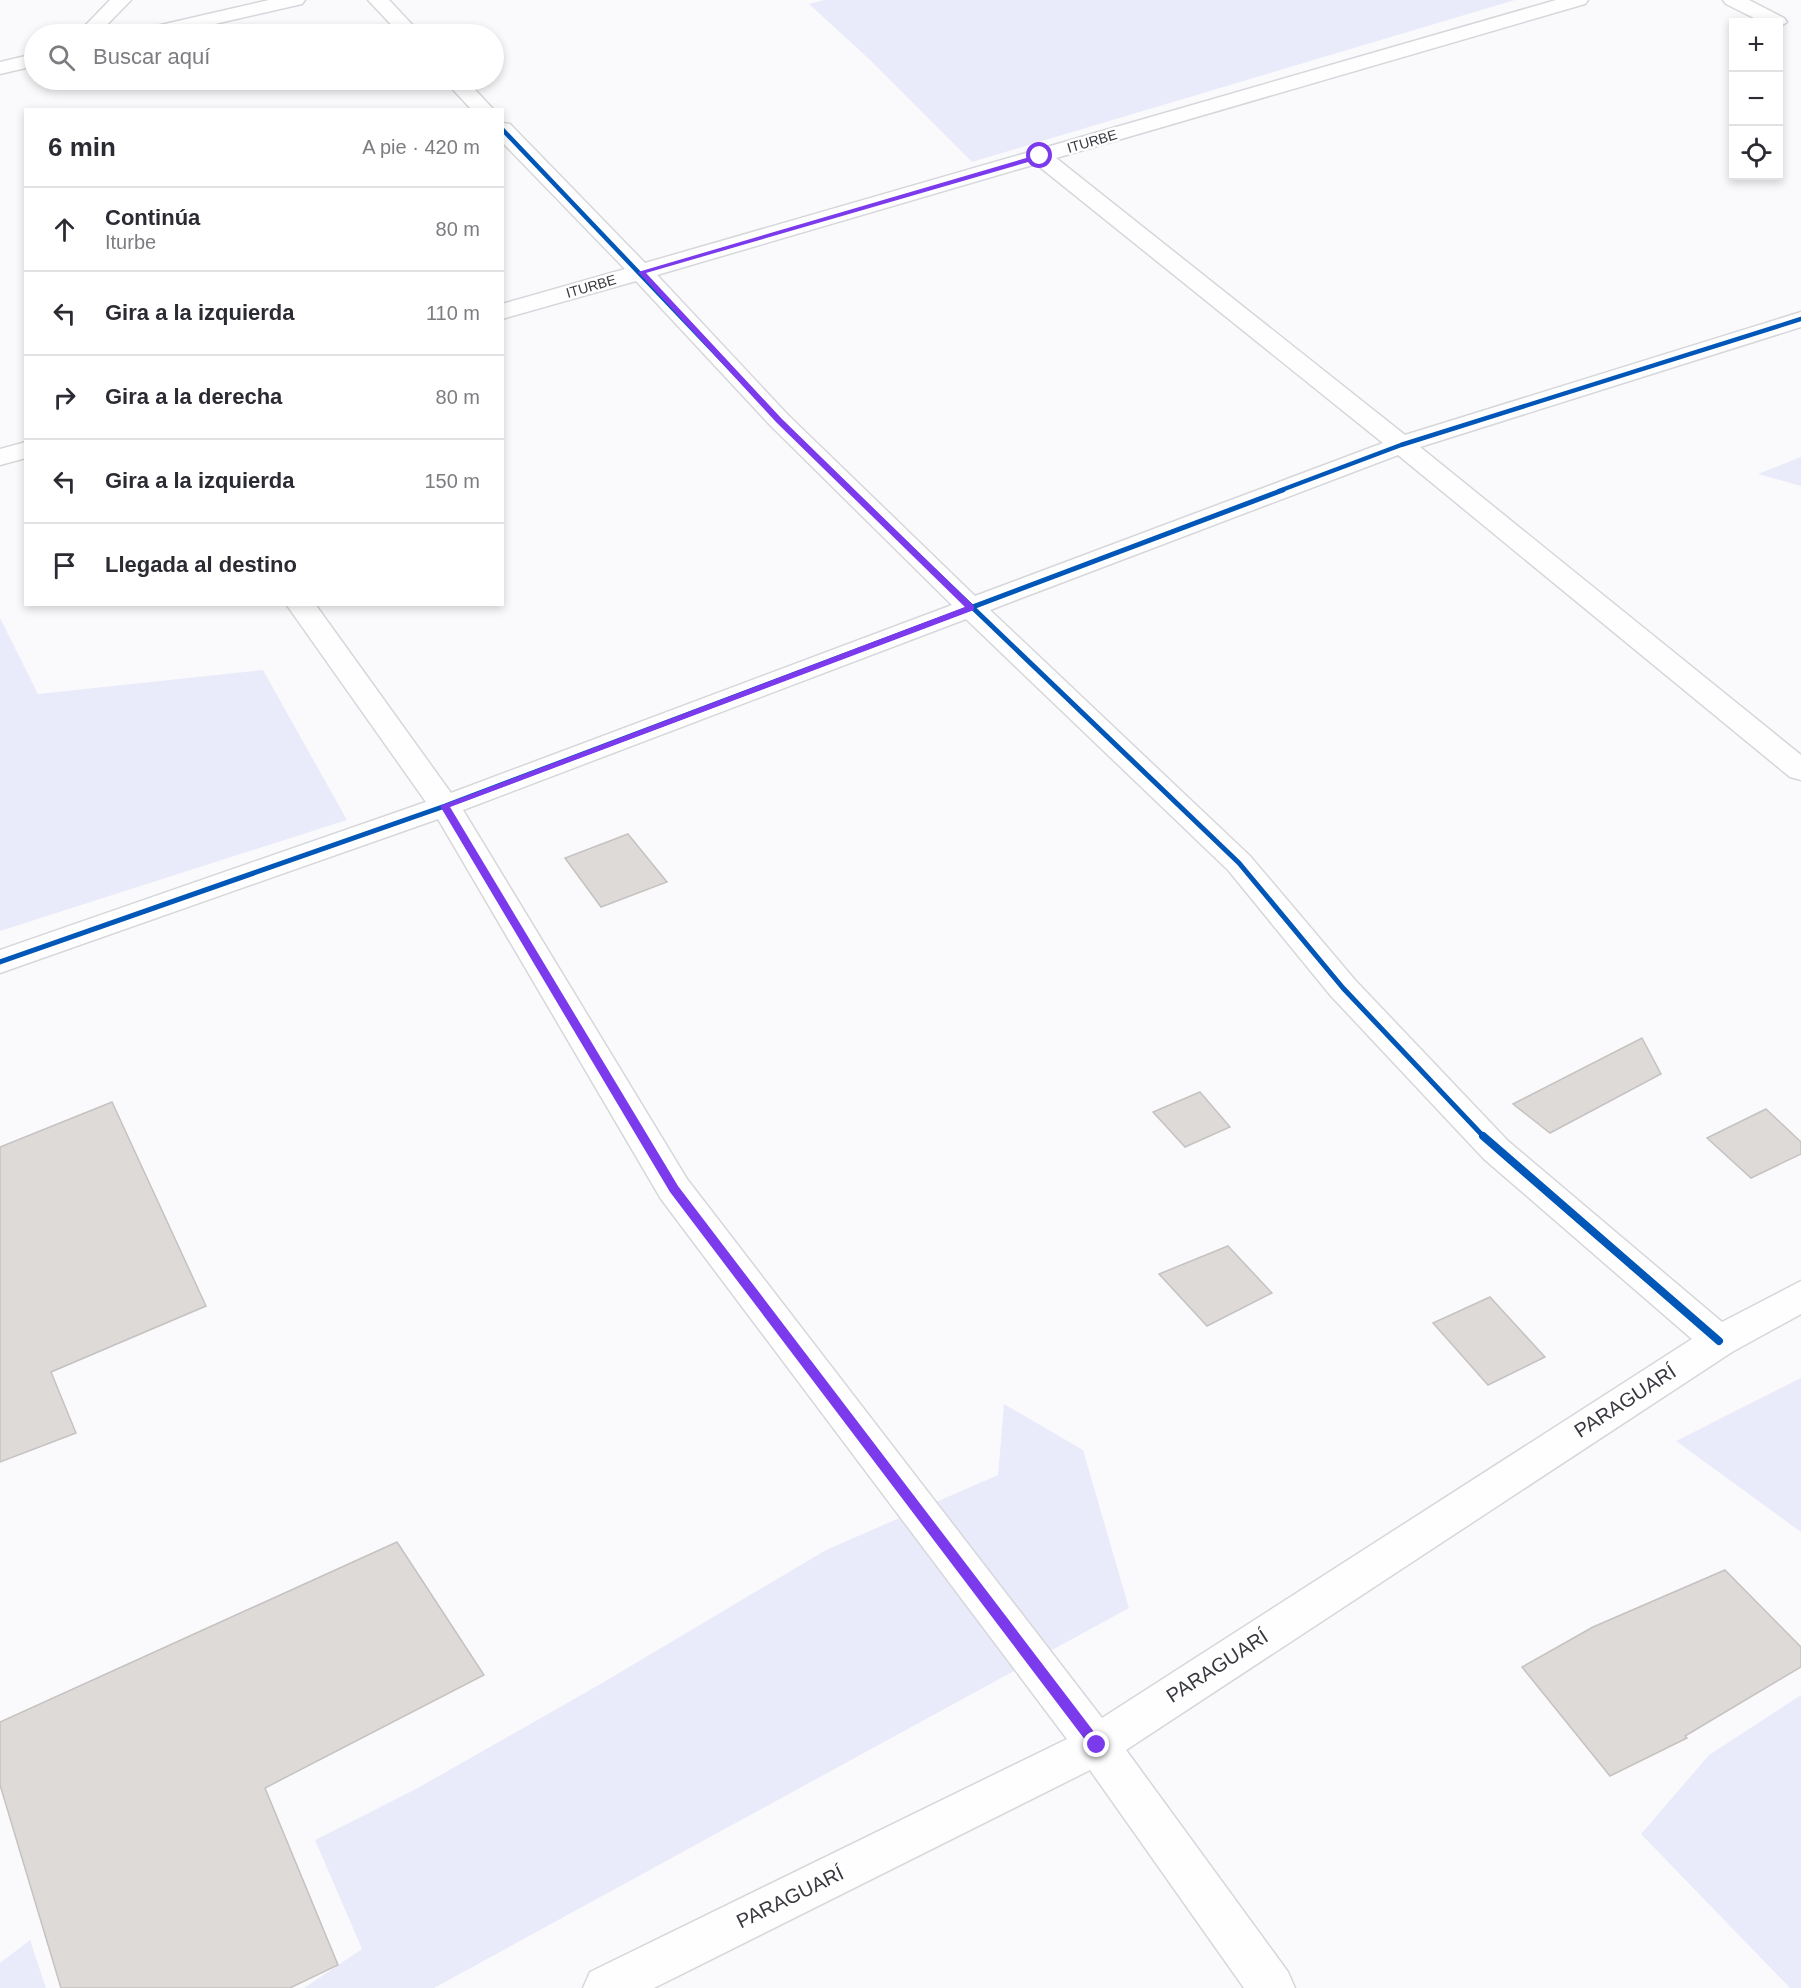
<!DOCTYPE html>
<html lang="es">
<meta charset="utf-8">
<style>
body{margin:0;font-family:Arial,sans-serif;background:#f7f7f7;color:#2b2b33}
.controls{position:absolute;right:18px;top:18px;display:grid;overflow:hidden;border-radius:0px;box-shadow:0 3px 9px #0003}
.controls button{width:54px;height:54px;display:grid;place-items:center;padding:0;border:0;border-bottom:2px solid #e1e1e2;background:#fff;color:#2b2b33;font:30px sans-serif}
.stop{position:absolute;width:18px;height:18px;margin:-14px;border:4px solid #7c3aed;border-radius:50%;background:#fff}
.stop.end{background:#7c3aed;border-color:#fff;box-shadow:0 2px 6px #0008}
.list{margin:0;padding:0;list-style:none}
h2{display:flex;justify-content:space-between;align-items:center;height:78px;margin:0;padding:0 24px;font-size:26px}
h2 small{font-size:20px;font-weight:400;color:#7c7c81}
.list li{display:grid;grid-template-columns:39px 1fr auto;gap:18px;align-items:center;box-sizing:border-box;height:84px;padding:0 24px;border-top:2px solid #e1e1e2}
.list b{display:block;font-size:22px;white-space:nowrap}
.list p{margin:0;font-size:20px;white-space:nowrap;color:#7c7c81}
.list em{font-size:20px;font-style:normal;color:#7c7c81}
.icon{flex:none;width:33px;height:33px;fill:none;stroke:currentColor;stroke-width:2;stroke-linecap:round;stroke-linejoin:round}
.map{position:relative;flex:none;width:1801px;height:1988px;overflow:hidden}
.search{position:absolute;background:#fff;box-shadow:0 3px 9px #0003;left:24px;top:24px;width:480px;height:66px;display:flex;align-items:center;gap:15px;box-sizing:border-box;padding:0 21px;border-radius:33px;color:#7c7c81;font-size:22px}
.panel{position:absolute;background:#fff;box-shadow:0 3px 9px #0003;left:24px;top:108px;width:480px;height:498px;border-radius:0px}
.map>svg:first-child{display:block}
.green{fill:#eaebfa}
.building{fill:#dddad8;stroke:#c5c2c1;stroke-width:1.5}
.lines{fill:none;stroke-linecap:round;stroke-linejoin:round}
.minor-casing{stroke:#d6d7db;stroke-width:3}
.tertiary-casing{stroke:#d6d7db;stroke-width:3}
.minor{fill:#fefeff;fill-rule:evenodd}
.tertiary{fill:#fefeff;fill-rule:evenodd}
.cycleway-far2-casing{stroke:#fff;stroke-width:7}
.cycleway-far1-casing{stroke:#fff;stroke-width:9}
.cycleway-casing{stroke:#fff;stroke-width:11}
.cycleway-far2{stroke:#0057b8;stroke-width:4.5}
.cycleway-far1{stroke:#0057b8;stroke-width:5}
.cycleway{stroke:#0057b8;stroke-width:8}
.route{fill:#7c3aed}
.labels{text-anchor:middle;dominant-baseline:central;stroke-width:5;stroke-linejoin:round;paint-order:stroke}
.far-street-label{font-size:14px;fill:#383940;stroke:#fff}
.near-street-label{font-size:20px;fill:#383940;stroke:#fff}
</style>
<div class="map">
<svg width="1801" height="1988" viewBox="0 0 1801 1988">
<rect width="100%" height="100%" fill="#fafafc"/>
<path class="green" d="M824,0H1515L972,162L869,59L809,4Z
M1801,457V486L1758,474Z
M0,618L38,694L263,670L347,820L0,931Z
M1801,1378V1532L1676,1441Z
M1004,1404L1083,1450L1129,1608L434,1988H304L362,1949L315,1840L416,1789L597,1686L826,1550L998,1475Z
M1801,1695V1988H1790L1641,1834L1709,1755Z
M30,1940L46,1988H0V1963Z"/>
<path class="building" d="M628,834L667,882L601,907L565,858Z
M1642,1038L1661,1074L1550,1133L1513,1104Z
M1200,1092L1230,1127L1185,1147L1153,1112Z
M112,1102L206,1306L51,1372L76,1433L0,1462V1147Z
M1766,1109L1801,1142V1154L1751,1178L1707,1138Z
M1228,1246L1272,1293L1207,1326L1159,1274Z
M1490,1297L1545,1357L1488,1385L1433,1323Z
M397,1542L484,1675L265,1788L338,1965L290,1988H61L0,1785V1722Z
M1725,1570L1801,1647V1667L1685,1736L1687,1738L1610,1776L1522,1667L1593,1627Z"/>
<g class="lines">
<defs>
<path id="minor" d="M110,0H131L98,34H77Z
M269,0H305L302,4L171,34H136L139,30Z
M368,0H389L421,34H400Z
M1556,0H1588L1585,4L1056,158L1405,435L1801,312V327L1420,447L1801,755V780L1790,777L1398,455L990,610L1250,856L1355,980L1508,1141L1722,1322L1801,1281V1314L1732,1352L1126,1750L1288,1972L1295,1988H1244L1090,1770L654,1988H583L590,1972L1067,1739L661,1199L438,819L0,973V950L426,802L286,604H315L451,793L952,605L770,425L636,281L502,319V304L625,269L502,142V123L510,124L645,263ZM1036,164L1383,443L975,596L788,415L657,275ZM966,619L1228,870L1331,996L1484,1159L1692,1339L1102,1718L687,1179L463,810Z
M34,54V66L0,74V62Z
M444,80H466L494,110H472Z
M26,442V458L0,465V449Z"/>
<path id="tertiary" d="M1723,0H1749L1784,18L1787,22L1778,28V22H1762L1726,4Z"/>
</defs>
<use href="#minor" class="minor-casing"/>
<use href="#tertiary" class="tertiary-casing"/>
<use href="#minor" class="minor"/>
<use href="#tertiary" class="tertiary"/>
<defs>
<path id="cycleway-far2" d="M502,129L779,420L852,491
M1279,491L1401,445L1801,319"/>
<path id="cycleway-far1" d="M850,490L1239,863L1343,988L1484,1137
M0,962L445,806L1283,490"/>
<path id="cycleway" d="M1483,1136L1719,1341"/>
</defs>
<use href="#cycleway-far2" class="cycleway-far2-casing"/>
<use href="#cycleway-far1" class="cycleway-far1-casing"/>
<use href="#cycleway" class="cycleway-casing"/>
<use href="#cycleway-far2" class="cycleway-far2"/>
<use href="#cycleway-far1" class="cycleway-far1"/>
<use href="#cycleway" class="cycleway"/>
</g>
<path class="route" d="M1040,154L1042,158L646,273L782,419L974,606V610L450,807L678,1186L1101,1741V1749L1097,1751L1092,1749L670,1192L440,806L965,607L776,422L638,272Z"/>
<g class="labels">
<g class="far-street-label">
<text transform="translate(1092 141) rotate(-16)">ITURBE</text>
<text transform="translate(591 286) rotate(-16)">ITURBE</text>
</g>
<g class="near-street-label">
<text transform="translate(1625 1401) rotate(-33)">PARAGUARÍ</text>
<text transform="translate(1217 1666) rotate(-33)">PARAGUARÍ</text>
<text transform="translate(790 1897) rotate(-26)">PARAGUARÍ</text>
</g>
</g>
</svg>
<div class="controls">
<button>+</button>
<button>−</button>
<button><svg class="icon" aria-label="locate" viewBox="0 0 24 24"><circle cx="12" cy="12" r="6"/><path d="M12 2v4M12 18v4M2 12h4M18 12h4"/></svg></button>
</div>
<div class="stop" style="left:1040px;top:156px"></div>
<div class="stop end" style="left:1097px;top:1745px"></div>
<div class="search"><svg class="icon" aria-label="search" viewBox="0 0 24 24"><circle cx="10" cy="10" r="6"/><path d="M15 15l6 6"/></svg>Buscar aquí</div>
<section class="panel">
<h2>6 min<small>A pie · 420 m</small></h2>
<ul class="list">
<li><svg class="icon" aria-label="ahead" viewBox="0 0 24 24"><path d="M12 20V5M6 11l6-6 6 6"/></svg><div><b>Continúa</b><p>Iturbe</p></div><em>80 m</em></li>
<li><svg class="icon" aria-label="left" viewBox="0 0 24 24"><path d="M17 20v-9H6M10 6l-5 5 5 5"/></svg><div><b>Gira a la izquierda</b></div><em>110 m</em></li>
<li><svg class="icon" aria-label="right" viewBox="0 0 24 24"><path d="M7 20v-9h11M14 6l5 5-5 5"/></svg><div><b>Gira a la derecha</b></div><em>80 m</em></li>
<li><svg class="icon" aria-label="left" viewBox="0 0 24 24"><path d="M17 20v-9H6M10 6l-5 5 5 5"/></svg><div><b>Gira a la izquierda</b></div><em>150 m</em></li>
<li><svg class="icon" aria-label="arrive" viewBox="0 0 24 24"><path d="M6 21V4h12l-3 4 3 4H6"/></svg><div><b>Llegada al destino</b></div></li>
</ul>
</section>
</div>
